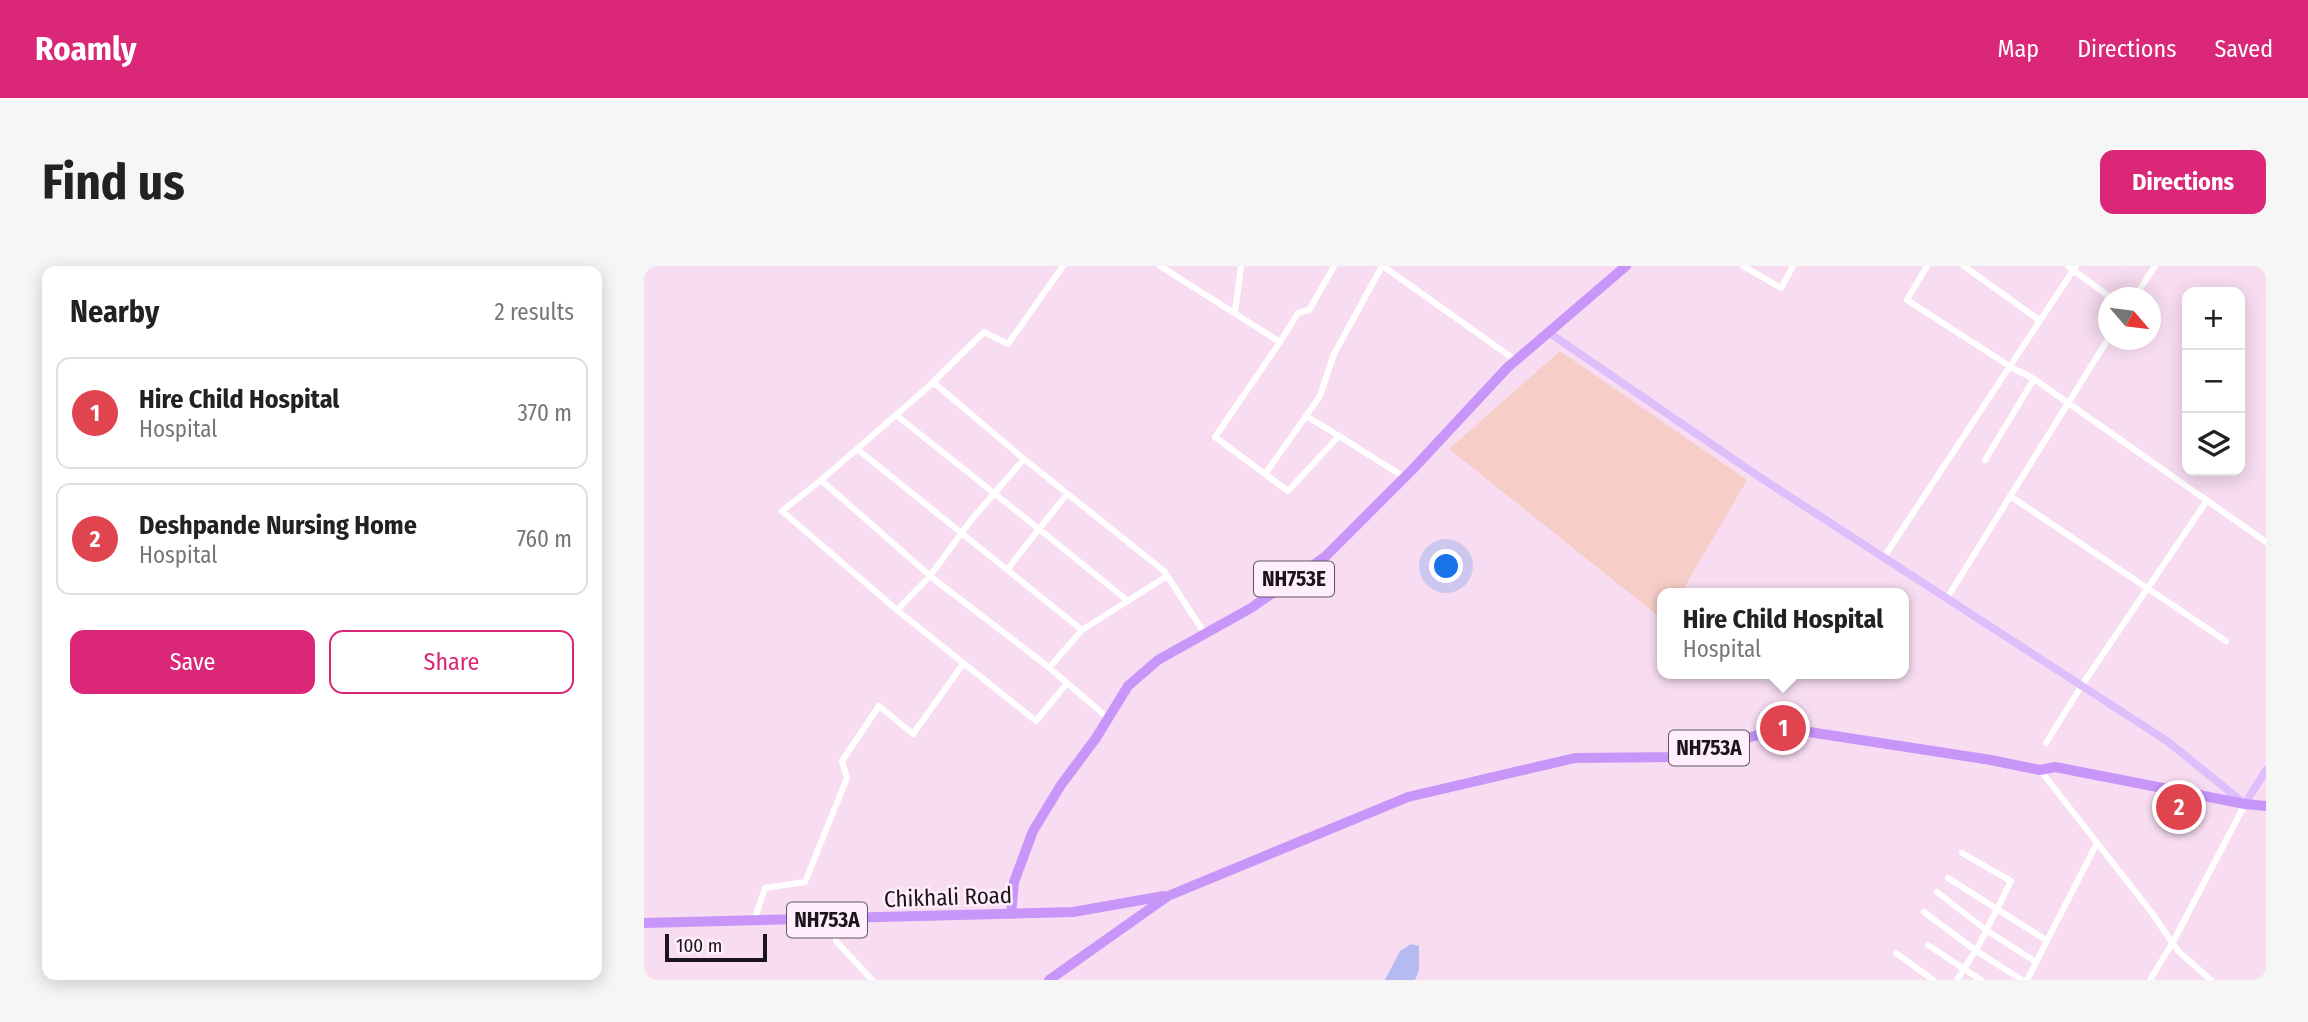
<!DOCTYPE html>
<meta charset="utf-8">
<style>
body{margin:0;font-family:"Fira Sans Condensed",sans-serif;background:#f6f6f6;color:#222}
.controls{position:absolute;right:21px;top:21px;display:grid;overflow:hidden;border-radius:14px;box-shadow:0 4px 18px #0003}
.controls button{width:63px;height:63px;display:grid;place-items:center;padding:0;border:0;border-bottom:2px solid #e0e0e0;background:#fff;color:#222;font:35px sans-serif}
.compass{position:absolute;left:1454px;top:21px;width:63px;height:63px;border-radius:50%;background:#fff;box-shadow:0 4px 18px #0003;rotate:118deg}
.scale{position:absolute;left:21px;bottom:18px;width:102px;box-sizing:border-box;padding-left:7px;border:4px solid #1d141b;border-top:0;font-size:19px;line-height:24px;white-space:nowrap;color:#1d141b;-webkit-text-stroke:5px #ffeefb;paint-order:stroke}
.you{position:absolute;left:803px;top:301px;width:24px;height:24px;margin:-18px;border:5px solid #fff;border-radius:50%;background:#1a73e8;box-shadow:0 0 0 10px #1a73e833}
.badge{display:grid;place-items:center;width:46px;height:46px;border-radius:50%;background:#db2777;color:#fff;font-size:23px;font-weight:700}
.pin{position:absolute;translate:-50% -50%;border:4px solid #fff;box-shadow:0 2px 7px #0006}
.popup{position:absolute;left:1013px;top:322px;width:252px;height:91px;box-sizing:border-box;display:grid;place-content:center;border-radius:14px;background:#fff;filter:drop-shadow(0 2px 5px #0005);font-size:23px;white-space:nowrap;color:#767676}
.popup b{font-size:26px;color:#222}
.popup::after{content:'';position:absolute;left:50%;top:100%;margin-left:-14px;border:14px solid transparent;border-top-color:#fff}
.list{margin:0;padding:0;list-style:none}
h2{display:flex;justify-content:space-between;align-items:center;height:91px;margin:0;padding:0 28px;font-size:30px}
h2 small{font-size:23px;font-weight:400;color:#767676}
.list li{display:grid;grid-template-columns:46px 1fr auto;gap:21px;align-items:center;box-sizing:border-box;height:112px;margin:0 14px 14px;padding:0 14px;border:2px solid #e0e0e0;border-radius:14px}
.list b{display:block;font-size:26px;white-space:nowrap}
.list p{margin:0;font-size:23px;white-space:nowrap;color:#767676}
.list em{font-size:23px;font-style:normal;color:#767676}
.actions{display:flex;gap:14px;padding:21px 28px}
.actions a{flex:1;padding:16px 0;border:2px solid #db2777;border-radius:14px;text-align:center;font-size:24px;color:#db2777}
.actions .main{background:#db2777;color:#fff}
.icon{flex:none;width:38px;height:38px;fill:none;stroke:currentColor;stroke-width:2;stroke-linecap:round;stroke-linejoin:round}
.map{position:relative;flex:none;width:1622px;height:714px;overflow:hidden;border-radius:14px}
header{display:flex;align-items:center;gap:42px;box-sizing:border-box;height:98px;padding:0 35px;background:#db2777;color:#fff}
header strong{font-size:33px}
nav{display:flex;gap:38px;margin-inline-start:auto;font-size:24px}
.intro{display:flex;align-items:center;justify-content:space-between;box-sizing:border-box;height:168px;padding:0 42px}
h1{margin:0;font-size:49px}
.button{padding:18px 32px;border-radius:14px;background:#db2777;color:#fff;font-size:24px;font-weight:700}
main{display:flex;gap:42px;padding:0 42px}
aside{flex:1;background:#fff;border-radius:14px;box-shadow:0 4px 18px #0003}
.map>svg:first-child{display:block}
.green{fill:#f7cdc7}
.water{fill:#b5bbf0}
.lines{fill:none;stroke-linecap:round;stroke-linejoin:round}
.minor{stroke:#fff;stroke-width:6}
.major{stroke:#debffb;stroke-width:8}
.highway{stroke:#c895f8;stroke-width:10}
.labels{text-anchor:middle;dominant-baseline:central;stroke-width:5;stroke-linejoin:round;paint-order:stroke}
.shield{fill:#ffeefb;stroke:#61555e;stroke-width:2}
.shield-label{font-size:21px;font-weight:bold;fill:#1d141b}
.street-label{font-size:23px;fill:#1d141b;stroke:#ffeefb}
</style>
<header>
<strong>Roamly</strong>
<nav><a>Map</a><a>Directions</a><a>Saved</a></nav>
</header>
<div class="intro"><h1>Find us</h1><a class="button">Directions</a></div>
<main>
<aside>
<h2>Nearby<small>2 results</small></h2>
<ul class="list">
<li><span class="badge" style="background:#e0444e">1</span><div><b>Hire Child Hospital</b><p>Hospital</p></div><em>370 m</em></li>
<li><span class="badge" style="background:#e0444e">2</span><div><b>Deshpande Nursing Home</b><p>Hospital</p></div><em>760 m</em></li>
</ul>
<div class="actions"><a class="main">Save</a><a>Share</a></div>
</aside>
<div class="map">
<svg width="1622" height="714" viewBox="0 0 1622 714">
<rect width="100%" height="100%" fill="#f8ddf2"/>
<path class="green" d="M916,85L1103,214L1037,327H1018V353L805,183Z"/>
<path class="water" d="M767,678L775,680V704L771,714H741L756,685Z"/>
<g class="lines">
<path class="minor" d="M516,0L636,76L654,47L665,44L690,0
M739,0L871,94
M1099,0L1137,22L1149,0
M1283,0L1263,34L1367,101L1390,113L1622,276
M1320,0L1395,54
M1424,0L1467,32
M1490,32L1511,0
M591,46L597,0
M636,76L571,171L644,225L695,170L760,211
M289,116L380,193
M252,149L395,263L363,304
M662,150L676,130L690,88L738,0
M213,183L284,121L340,66L364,78L419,0
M1341,194L1390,113
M621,208L662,150L695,170
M177,214L213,183L438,364
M423,228L395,263L484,335
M1366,230L1582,375
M1240,291L1432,0
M1303,332L1464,73
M253,344L286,310L328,253L380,193L520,305L561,368
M405,402L438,364L523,310
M423,417L392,455L253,344L138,245L177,214L291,314L402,399L464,452
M1402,477L1438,419L1562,236
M1396,504L1508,647L1534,685L1567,714
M1304,612L1402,674
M1293,626L1342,664L1392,696
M1280,646L1331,684L1378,714
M192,654V675L228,714
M110,655L121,622L161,616L203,512L198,495L235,440L269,468L319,398
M1284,679L1337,714
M1252,687L1289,714
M1313,714L1335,679L1367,615L1318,587
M1383,714L1453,577
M1506,714L1529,676L1601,538"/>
<path class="major" d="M904,66L1117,212L1523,475L1601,538L1622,504"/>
<path class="highway" d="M367,648L370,616L389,565L417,519L452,472L484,420L514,394L607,342L682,290L768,204L864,101L982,0
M0,657L429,646L520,630
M405,714L524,630L764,531L931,492L1034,491L1139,462L1347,494L1396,504L1411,501L1601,538L1622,540"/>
</g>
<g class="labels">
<g class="shield">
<rect x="610" y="295.5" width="80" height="35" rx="5"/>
<rect x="1025" y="464.5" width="80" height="35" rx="5"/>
<rect x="143" y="636.5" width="80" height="35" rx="5"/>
</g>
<g class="shield-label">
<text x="650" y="313">NH753E</text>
<text x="1065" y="482">NH753A</text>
<text x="183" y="654">NH753A</text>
</g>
<g class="street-label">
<text transform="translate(304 631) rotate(-2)">Chikhali Road</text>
</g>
</g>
</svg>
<div class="controls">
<button>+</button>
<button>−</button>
<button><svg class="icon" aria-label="layers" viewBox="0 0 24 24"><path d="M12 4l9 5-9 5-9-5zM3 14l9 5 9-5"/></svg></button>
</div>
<svg class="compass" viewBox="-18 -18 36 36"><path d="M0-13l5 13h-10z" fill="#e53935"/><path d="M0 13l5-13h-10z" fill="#767676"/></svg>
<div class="scale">100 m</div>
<div class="you"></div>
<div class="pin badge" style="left:1139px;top:462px;background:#e0444e">1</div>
<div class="popup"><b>Hire Child Hospital</b>Hospital</div>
<div class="pin badge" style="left:1535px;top:541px;background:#e0444e">2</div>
</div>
</main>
